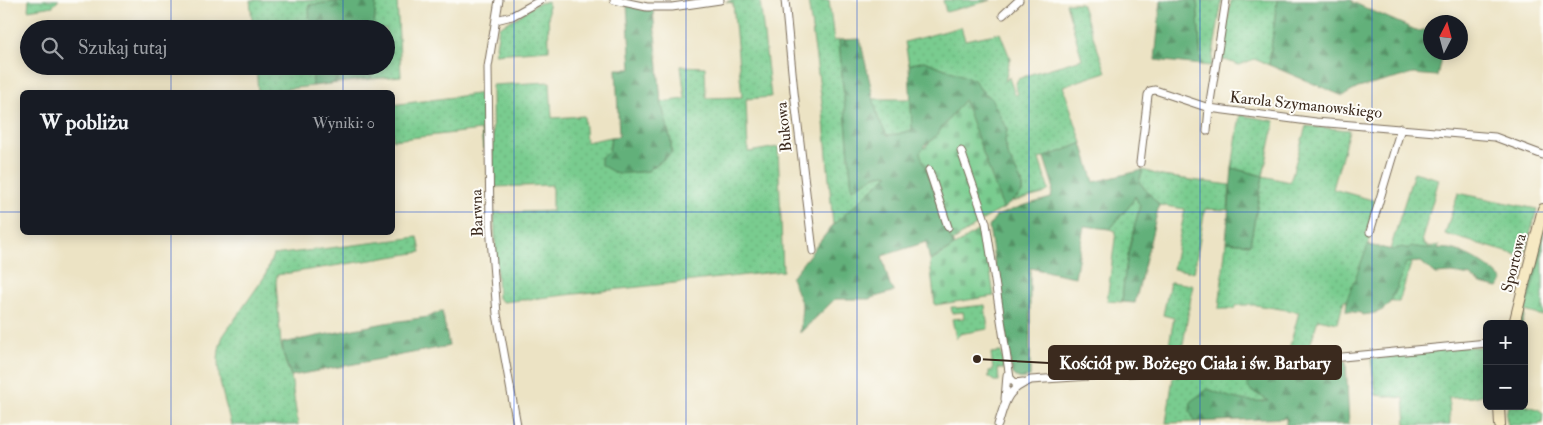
<!DOCTYPE html>
<html lang="pl">
<meta charset="utf-8">
<style>
body{margin:0;font-family:"IM FELL Double Pica",serif;background:#242831;color:#f1f3f6}
.controls{position:absolute;right:15px;bottom:15px;display:grid;overflow:hidden;border-radius:8px;box-shadow:0 2px 12px #0003}
.controls button{width:45px;height:45px;display:grid;place-items:center;padding:0;border:0;border-bottom:1px solid #363941;background:#171b24;color:#f1f3f6;font:25px sans-serif}
.compass{position:absolute;left:1423px;top:15px;width:45px;height:45px;border-radius:50%;background:#171b24;box-shadow:0 2px 12px #0003;rotate:6deg}
.list{margin:0;padding:0;list-style:none}
h2{display:flex;justify-content:space-between;align-items:center;height:65px;margin:0;padding:0 20px;font-size:21px}
h2 small{font-size:16px;font-weight:400;color:#9ea1a6}
.icon{flex:none;width:28px;height:28px;fill:none;stroke:currentColor;stroke-width:2;stroke-linecap:round;stroke-linejoin:round}
.map{position:relative;flex:none;width:1543px;height:425px;overflow:hidden}
.search{position:absolute;background:#171b24;box-shadow:0 2px 12px #0003;left:20px;top:20px;width:375px;height:55px;display:flex;align-items:center;gap:12px;box-sizing:border-box;padding:0 18px;border-radius:28px;color:#9ea1a6;font-size:19px}
.panel{position:absolute;background:#171b24;box-shadow:0 2px 12px #0003;left:20px;top:90px;width:375px;height:145px;border-radius:8px}
.map>svg:first-child{display:block}
.grass{fill:url(#grass-dots);stroke:#5a7b56}
.forest{fill:url(#forest-firs);stroke:#4e6d4c}
.cemetery{fill:url(#cemetery-stones);stroke:#5a7b56}
.park{fill:url(#park-crowns);stroke:#5a7b56}
.lines{fill:none;stroke-linecap:round;stroke-linejoin:round}
.street-casing{stroke:#796b58;stroke-width:9}
.secondary-casing{stroke:#796b58;stroke-width:12}
.street{stroke:#fff;stroke-width:7}
.secondary{stroke:#f6e9c3;stroke-width:10}
.grid{fill:none;stroke:#1d4ed8;stroke-width:1;stroke-opacity:0.55}
.labels{text-anchor:middle;dominant-baseline:central;stroke-width:4;stroke-linejoin:round;paint-order:stroke}
.street-label{font-size:16px;fill:#3b2a1e;stroke:#fdfcf7}
.leader{fill:none;stroke:#3b2a1e;stroke-width:2}
.callout-dot{fill:#3b2a1e;stroke:#fdfcf7;stroke-width:2}
.callout{fill:#3b2a1e;stroke:#3b2a1e;stroke-width:2}
.callout-label{font-size:18px;text-anchor:middle;font-weight:bold;fill:#fff}
</style>
<div class="map">
<svg width="1543" height="425" viewBox="0 0 1543 425">
<defs>
<pattern id="grass-dots" width="8" height="8" patternUnits="userSpaceOnUse" patternTransform="scale(1.25)"><rect width="8" height="8" fill="#79cc8f"/><path d="M2 2h.1M6 6h.1" fill="none" stroke="#6aaf7b" stroke-width="1.8" stroke-linecap="round"/></pattern>
<pattern id="forest-firs" width="22" height="20" patternUnits="userSpaceOnUse" patternTransform="scale(1.25)"><rect width="22" height="20" fill="#62b07a"/><path d="M5 1l3.5 6h-7zM16 11l3.5 6h-7z" fill="#528f63"/></pattern>
<pattern id="cemetery-stones" width="16" height="16" patternUnits="userSpaceOnUse" patternTransform="scale(1.25)"><rect width="16" height="16" fill="#79cc8f"/><path d="M2 7V4a2 2 0 0 1 4 0v3zM10 15v-3a2 2 0 0 1 4 0v3z" fill="#6aaf7b"/></pattern>
<pattern id="park-crowns" width="20" height="18" patternUnits="userSpaceOnUse" patternTransform="scale(1.25)"><rect width="20" height="18" fill="#79cc8f"/><path d="M2 6a3 3 0 1 1 6 0M12 15a3 3 0 1 1 6 0" fill="none" stroke="#6aaf7b"/></pattern>
</defs>
<rect width="100%" height="100%" fill="#fdfcf7"/>
<filter id="ink" filterUnits="userSpaceOnUse"><feTurbulence type="fractalNoise" baseFrequency=".02" numOctaves="2"/><feDisplacementMap in="SourceGraphic" scale="10" xChannelSelector="R" yChannelSelector="G"/><feConvolveMatrix kernelMatrix="1 2 1 2 8 2 1 2 1" color-interpolation-filters="sRGB"/></filter>
<filter id="wash" filterUnits="userSpaceOnUse"><feTurbulence type="fractalNoise" baseFrequency=".0096" numOctaves="4" result="noise"/><feDisplacementMap in="SourceGraphic" scale="20" xChannelSelector="R" yChannelSelector="G"/><feGaussianBlur stdDeviation="1.12" result="paint"/><feColorMatrix in="noise" values="0 0 0 0 0 0 0 0 0 0 0 0 0 0 0 0 0 1.4 0 .05"/><feComposite in="paint" operator="in"/></filter>
<g filter="url(#wash)">
<rect width="100%" height="100%" fill="#ece3c4"/>
<path class="grass" d="M29,0H59L53,6L28,10Z
M250,0H353L309,5L310,29H253Z
M376,0H397L401,76L371,79L372,66H386V29H374Z
M733,0H760L771,97L746,99L748,152L778,147L783,271L503,302L498,298L494,213L552,211V185L493,187L492,85L550,82L552,118L584,116L586,142L611,137L609,152L617,174L648,171L671,153V141L661,102L685,99L681,66L705,67L706,98L742,97L733,3L726,2Z
M808,0H829L834,41L839,40L852,189L877,175L890,174L833,225L823,110Z
M943,0H991L946,12Z
M1197,0H1222L1211,66L1201,65Z
M1231,0H1277L1269,65L1254,59L1239,65L1222,59Z
M548,1L549,50L495,54L499,27L519,16L536,4Z
M1066,3H1081L1106,72L1063,86L1082,143L1063,151L1039,159L1049,190L1043,194L1011,202L1022,193V183L1007,154L1005,141L1007,130L991,98L981,90L974,80L924,61L909,65L905,42L961,27L965,40L1000,33L1010,58L1005,82L1009,77L1015,95L1018,94L1015,86L1018,79L1034,73L1082,59Z
M256,66H312L313,86L258,92Z
M484,93L486,148L483,149L481,130L393,140L392,105Z
M873,99H911L912,130L898,134L887,135L878,118Z
M1240,115L1275,121L1263,176L1290,182L1306,126L1349,130L1333,189L1376,201L1366,234L1371,236L1368,245L1390,250L1414,172L1439,179L1422,239L1424,244L1429,247L1439,245L1436,257L1415,251L1399,302L1344,300L1338,323L1318,319L1308,352L1288,353L1299,312L1256,305H1237L1234,309H1219L1226,242L1250,244L1263,176L1232,168Z
M1143,170L1162,176L1230,185L1228,210L1205,209L1194,272L1173,269L1185,209L1159,205L1139,182Z
M1458,193L1537,209L1524,257L1445,234Z
M1134,195L1140,206C1131,238 1124,269 1122,302L1107,301L1116,231L1110,229L1131,204Z
M418,237L421,252L277,275L276,282L281,345L286,364L291,376L298,425H231C224,396 211,365 223,336L265,276L273,255Z
M1170,282L1193,285L1179,368L1164,370L1174,318L1163,315Z
M985,305L988,329L959,334L956,339L952,319L964,318L963,312L952,313L951,307H956L957,308Z
M1459,347H1487V394L1473,397L1449,398L1450,425H1406L1404,398L1376,395L1371,359Z
M1001,352L1004,369H998L999,381H994L987,376H989V371L993,370L991,353Z
M1305,363L1298,379H1291L1277,373L1270,401L1246,402L1232,399L1208,389L1190,411L1195,422L1166,423L1173,377Z
M1524,405L1538,409L1543,413L1542,423L1540,422L1539,425H1508L1506,416L1508,406Z"/>
<path class="forest" d="M353,0H376L374,29H310L309,5Z
M1161,0H1197L1201,65L1155,60Z
M1277,0H1352V2L1418,31L1430,29V52L1442,53L1437,76L1413,74L1358,88L1343,96L1269,65Z
M627,5L643,10H653L661,102L671,141V153L648,171L617,174L601,165V157L609,152L611,137L619,136L616,69H631Z
M860,39L878,118L887,135L898,134L912,130L909,65L924,61L974,80L981,90L991,98L1007,130L1005,141L1007,154L1022,183V193L1003,209L964,100L935,137L924,146L945,223L954,246L930,261L926,242L882,256L890,286L895,291L869,299H835L800,333L802,305L791,278L833,225L889,174L877,175L852,189L839,40Z
M312,66H372L371,79L313,86Z
M1082,143L1094,182L1143,170L1139,182L1159,205L1135,303L1122,302C1124,269 1131,238 1140,206L1135,196L1131,204L1110,229L1084,226L1075,277L1030,268V377C1022,379 1018,380 1012,373L989,227L996,216L1022,206L1051,198L1053,186L1044,157L1063,151Z
M1232,168L1263,176L1250,244L1226,242Z
M1543,224V249L1522,324L1518,322Z
M1368,245L1393,250L1402,247L1408,249L1411,246C1424,249 1437,248 1450,249C1465,251 1495,269 1503,281L1498,288L1481,284L1471,276L1452,273L1435,274L1421,262L1406,263C1401,275 1395,300 1385,308C1380,313 1370,314 1362,315L1361,313L1346,311L1347,299Z
M442,311L449,346L291,376L284,357L282,343L385,323L428,317Z
M1317,361H1346L1349,424L1286,425V418L1195,422L1190,411L1191,401L1208,389C1233,399 1241,402 1269,401L1250,390L1247,383L1272,376L1277,373L1291,379H1298L1299,371L1305,363Z"/>
<path class="cemetery" d="M964,100L1003,209L984,219L952,242L920,152L935,137Z
M980,229L984,232L994,296L935,305L930,262Z"/>
<path class="park" d="M1543,249V316L1525,311Z"/>
</g>
<g filter="url(#ink)">
<g class="lines">
<defs>
<path id="street" d="M499,0L488,67L490,226L497,314L517,425
M614,0L647,7H672L720,0
M785,0L794,92L813,251
M1003,15L1019,0
M496,20L512,16L541,0
M1207,131L1209,108L1226,0
M961,151L986,223L1010,378L1015,383L1023,382
M1140,163L1148,95L1150,91L1155,90L1209,108L1316,122L1495,137L1543,155
M929,170L948,227
M1370,232L1401,128
M1005,399L1007,375
M998,425C1005,402 1006,390 1031,380L1291,362L1487,343"/>
<path id="secondary" d="M1514,324L1543,209
M1499,406L1500,425"/>
</defs>
<use href="#street" class="street-casing"/>
<use href="#secondary" class="secondary-casing"/>
<use href="#street" class="street"/>
<use href="#secondary" class="secondary"/>
</g>
</g>
<path class="grid" d="M171,0V29M343,0V29M514,0V425M686,0V425M857,0V425M1029,0V425M1200,0V425M1372,0V425M171,66V92M343,66V92M0,212H22M392,212H1543M171,232V425M343,232V425"/>
<g class="labels">
<g class="street-label">
<text transform="translate(1306 105) rotate(6)">Karola Szymanowskiego</text>
<text transform="translate(784 127) rotate(-96)">Bukowa</text>
<text transform="translate(477 213) rotate(-92)">Barwna</text>
<text transform="translate(1514 263) rotate(-76)">Sportowa</text>
</g>
</g>
<path class="leader" d="M977 359L1049 363"/>
<circle class="callout-dot" cx="977" cy="359" r="5"/>
<rect class="callout" x="1049" y="346" width="292" height="33" rx="5"/>
<g class="callout-label">
<text x="1195" y="369">Kościół pw. Bożego Ciała i św. Barbary</text>
</g>
</svg>
<div class="controls">
<button>+</button>
<button>−</button>
</div>
<svg class="compass" viewBox="-18 -18 36 36"><path d="M0-13l5 13h-10z" fill="#e53935"/><path d="M0 13l5-13h-10z" fill="#9ea1a6"/></svg>
<div class="search"><svg class="icon" aria-label="search" viewBox="0 0 24 24"><circle cx="10" cy="10" r="6"/><path d="M15 15l6 6"/></svg>Szukaj tutaj</div>
<section class="panel">
<h2>W pobliżu<small>Wyniki: 0</small></h2>
<ul class="list">
</ul>
</section>
</div>
